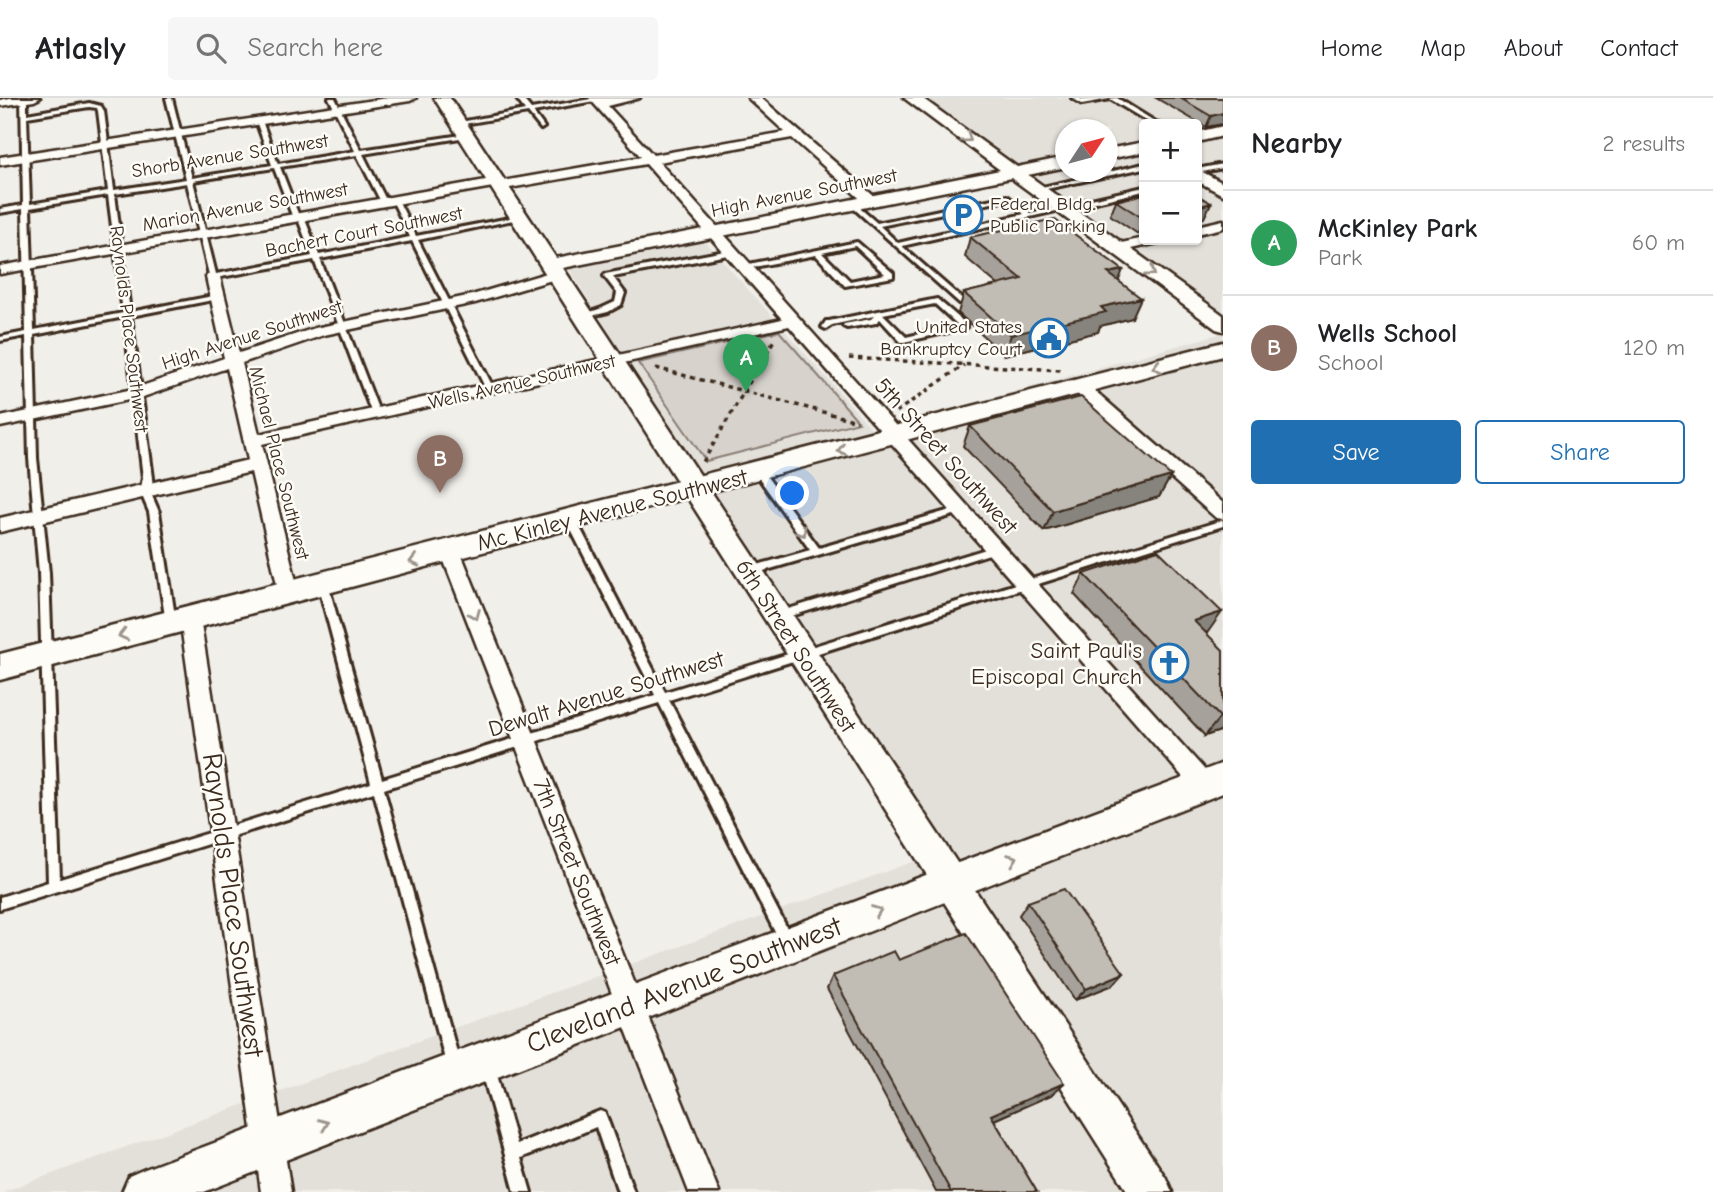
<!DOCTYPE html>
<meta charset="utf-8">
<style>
body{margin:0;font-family:"Comic Neue",sans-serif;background:#f6f6f6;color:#202124}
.controls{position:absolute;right:21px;top:21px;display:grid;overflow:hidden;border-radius:7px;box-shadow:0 2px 5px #0004}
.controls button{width:63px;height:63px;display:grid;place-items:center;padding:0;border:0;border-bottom:2px solid #e0e0e0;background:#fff;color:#202124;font:35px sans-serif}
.compass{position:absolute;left:1055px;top:21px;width:63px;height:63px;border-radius:50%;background:#fff;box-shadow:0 2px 5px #0004;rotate:54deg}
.you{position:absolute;left:793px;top:396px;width:24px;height:24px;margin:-18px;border:5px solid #fff;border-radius:50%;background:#1a73e8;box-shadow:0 0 0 10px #1a73e833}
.badge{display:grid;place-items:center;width:46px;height:46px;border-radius:50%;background:#1f6fb2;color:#fff;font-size:23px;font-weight:700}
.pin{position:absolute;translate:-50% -58px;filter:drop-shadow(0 2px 4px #0008)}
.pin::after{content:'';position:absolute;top:37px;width:24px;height:21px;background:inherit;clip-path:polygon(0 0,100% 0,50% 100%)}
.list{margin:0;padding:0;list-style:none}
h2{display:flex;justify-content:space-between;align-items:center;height:91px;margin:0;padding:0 28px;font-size:30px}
h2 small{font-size:23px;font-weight:400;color:#757577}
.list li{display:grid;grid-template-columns:46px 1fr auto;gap:21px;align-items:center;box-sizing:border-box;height:105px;padding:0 28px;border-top:2px solid #e0e0e0}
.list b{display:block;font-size:26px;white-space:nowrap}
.list p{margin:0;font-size:23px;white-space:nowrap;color:#757577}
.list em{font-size:23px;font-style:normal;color:#757577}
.actions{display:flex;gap:14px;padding:21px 28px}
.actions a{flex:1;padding:16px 0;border:2px solid #1f6fb2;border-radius:7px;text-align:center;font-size:24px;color:#1f6fb2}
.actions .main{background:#1f6fb2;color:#fff}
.icon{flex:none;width:38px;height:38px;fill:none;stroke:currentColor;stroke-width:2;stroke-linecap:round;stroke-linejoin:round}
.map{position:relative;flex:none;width:1223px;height:1094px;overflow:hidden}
header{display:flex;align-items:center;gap:42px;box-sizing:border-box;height:98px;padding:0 35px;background:#fff;border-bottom:2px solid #e0e0e0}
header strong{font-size:33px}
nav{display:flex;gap:38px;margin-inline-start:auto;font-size:24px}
.search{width:490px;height:63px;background:#f6f6f6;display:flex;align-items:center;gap:18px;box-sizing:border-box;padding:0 24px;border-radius:7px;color:#757577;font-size:26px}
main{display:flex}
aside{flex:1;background:#fff}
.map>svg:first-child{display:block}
.built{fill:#e3e0da;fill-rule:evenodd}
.green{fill:#d7d2cc;stroke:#897e75;stroke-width:2}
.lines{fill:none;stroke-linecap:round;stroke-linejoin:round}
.service-casing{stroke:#3b2a1e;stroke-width:6}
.minor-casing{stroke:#3b2a1e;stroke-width:5}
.tertiary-casing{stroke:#3b2a1e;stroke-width:5}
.secondary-casing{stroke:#3b2a1e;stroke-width:5}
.path{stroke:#3b2a1e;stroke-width:3.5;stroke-dasharray:4.5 4.5;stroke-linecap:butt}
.service{fill:#fdfcf7;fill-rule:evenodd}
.minor{fill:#fdfcf7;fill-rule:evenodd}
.tertiary{fill:#fdfcf7;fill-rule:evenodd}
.secondary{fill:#fdfcf7;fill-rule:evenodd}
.wall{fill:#a6a29b;stroke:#3b2a1e;stroke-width:2}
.shaded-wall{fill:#87847e;stroke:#3b2a1e;stroke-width:2}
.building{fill:#c1bcb4;stroke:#3b2a1e;stroke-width:2}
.oneway{stroke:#9c938a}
.labels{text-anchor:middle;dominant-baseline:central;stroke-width:5;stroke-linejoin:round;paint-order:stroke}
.far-street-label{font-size:19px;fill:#3b2a1e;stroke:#fdfcf7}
.far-poi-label{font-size:19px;fill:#3b2a1e;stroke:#fdfcf7;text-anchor:start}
.street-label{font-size:23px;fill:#3b2a1e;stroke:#fdfcf7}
.poi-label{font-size:23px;fill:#3b2a1e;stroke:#fdfcf7;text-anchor:end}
.near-street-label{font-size:28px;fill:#3b2a1e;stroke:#fdfcf7}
</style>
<header>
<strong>Atlasly</strong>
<div class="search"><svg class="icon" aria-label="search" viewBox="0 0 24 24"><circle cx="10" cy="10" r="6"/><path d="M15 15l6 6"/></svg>Search here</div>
<nav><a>Home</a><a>Map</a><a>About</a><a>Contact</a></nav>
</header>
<main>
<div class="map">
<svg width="1223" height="1094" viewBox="0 0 1223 1094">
<rect width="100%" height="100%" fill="#f1efea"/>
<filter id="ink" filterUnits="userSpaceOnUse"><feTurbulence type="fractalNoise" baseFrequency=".0143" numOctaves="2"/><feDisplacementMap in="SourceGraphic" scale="14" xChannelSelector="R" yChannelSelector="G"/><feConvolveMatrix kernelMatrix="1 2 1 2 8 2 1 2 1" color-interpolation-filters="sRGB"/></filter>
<g filter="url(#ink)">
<path class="built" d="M901,0H1223V1094H2L951,750L711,396L569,171L705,143L874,333L1219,236ZM1144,26H1197V142H1144ZM1066,32H1108V74H1066Z"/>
<path class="green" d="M779,233L859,324L706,363L638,265Z"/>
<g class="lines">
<defs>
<path id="service" d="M21,0H27V16L89,5L101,8L104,13L114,92L186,81L166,0H172L192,80L272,67L256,23L259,21L262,23L278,66L355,53L329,0H335L361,52L468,36V38L466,39L363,56L387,104L384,106L381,104L357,57L280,69L299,118L304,119L319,157L410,139L392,102L395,100L398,102L416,138L520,118L523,120L418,142L494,291L490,293L486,291L412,143L320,161L380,316L376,319L372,316L314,162L210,181L187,85L115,96L130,214L218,197L222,199L218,201L131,218L153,380L150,393L159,414L176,525L171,529L166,525L149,414L140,393L143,380L124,219L34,237L37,360L49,475L60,781L371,685L318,486L319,483L323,482L328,486L382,681L655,597L566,422L568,420L571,419L576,422L665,594L1223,422V428L669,602L792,840L794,844L792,848L787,850L782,848L659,605L384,691L461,969L459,974L454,976L449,974L447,969L374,694L0,811V799L48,784L39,475L29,360L26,238L0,243V239L26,234L23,111L0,115V111L23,107ZM89,9L97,10L98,13L108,93L30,106L27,19ZM274,70L293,120L298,121L312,158L216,176L193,83ZM108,97L123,215L34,232L30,110Z
M516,0H522L531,11L597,0L600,2L533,14L544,29L541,31L528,15L458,27L455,25L525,12Z
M1072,0H1079L1083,2L1117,0L1159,26H1152L1110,1L1082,6Z
M1144,66V70L1037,93L1034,91Z
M1223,66V70L1197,75V71Z
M1144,89V93L902,148L967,205L968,207L964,209L850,107L855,106L877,125L1007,98L1030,115ZM1006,102L1024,116L898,145L880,128Z
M857,144L893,175V179L845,188L816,157L744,171L740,169L744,167ZM855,148L885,176L850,183L822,155Z
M730,152L734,154L733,156L613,179L625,195L621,207L608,214L583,220L579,218L602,210L615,204L617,195L604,178L605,176Z
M937,201L966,226V230L904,244H901L880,221L876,225L847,230L843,228L844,226L871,221L874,218L832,227L826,231L822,229L826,223H829ZM935,206L958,227L906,239L883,216Z
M759,371L762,372L819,450L961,409L966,412L964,414L750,477L745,473L747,470L810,452L756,376L755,374L756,372Z
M996,448L1001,451L999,453L779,522L774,518L775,515Z
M488,963L493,965L495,970L517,1046L600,1013L605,1015L607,1020L634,1094H618L596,1029L521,1060L531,1094H515L481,970L483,965Z"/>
<path id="minor" d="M10,0H40L34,3L0,8V2Z
M387,0H416L410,3L0,67V59Z
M589,0H640L608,8L653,57L785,34L748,0H761L876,100V106H866L792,40L659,64L1212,680L1216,687L1212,694L1204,697L1196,694L789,228L262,346L299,495L296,500L289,502L282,500L279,495L251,374L0,434V420L248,362L227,270L143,299L0,329V319L133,291L224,260L206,179L208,176L213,175L220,179L239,255L315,230L472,197L557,172L564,176L562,179L475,205L324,237L242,265L259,336L782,221L646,66L499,92L493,89L0,176V168L497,80L503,83L641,59Z
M1223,122V130L1197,136V128Z
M1144,140L1160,142L1158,145L1117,154L1110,150L1112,147Z
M1080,284L1086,285L1223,405V421L1216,420L1074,293L1072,289L1074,285Z
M450,446L457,448L460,453L719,1094H689L440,453L443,448Z
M190,512L197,515L200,520L291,1094H261L180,520L183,515Z"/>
<path id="tertiary" d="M434,0H450L556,160L1000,72L904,0H922L1017,69L1066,59V69L1028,77L1223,217V233L1216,231L1011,80L563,170L1166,1080L1172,1094H1128Z
M1223,28V38L1197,44V34Z
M1144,44V54L1108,61V51Z
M1197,71L1223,85V97L1197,83Z"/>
<path id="secondary" d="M1223,244V258L0,582V556Z
M1223,665V695L204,1094H122L129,1078L145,1071Z"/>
</defs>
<use href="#service" class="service-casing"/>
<use href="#minor" class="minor-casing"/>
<use href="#tertiary" class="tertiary-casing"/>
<use href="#secondary" class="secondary-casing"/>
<path class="path" d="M849,260L1061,272
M656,270L857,323
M896,314L964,267
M703,364L774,242"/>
<use href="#service" class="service"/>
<use href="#minor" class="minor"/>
<use href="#tertiary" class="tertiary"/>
<use href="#secondary" class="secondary"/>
</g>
<path class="wall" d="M1156,0H1223V26L1206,29Z
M1144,96V135L1138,136L1110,117L1116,103Z
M970,139L1119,183L1132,220L1100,228L1098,234L1004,257L958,215L964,195L998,187L965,159Z
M970,328L1171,378L1159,399L1044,433L963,348Z
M1084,476L1208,534H1206L1223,632L1205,638L1074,496Z
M1028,804L1124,875L1113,887L1075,902L1019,817Z
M899,862L1064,985L1051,997L994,1022L1037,1094H936L827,891L833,878Z"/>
<path class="shaded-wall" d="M1223,15V26L1206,29L1211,18Z
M1211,105L1204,120L1197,122V109Z
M1144,123V135L1138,136Z
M1123,172L1115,192L1108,175Z
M1141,200L1132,220L1100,228L1098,234L1004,257L1011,237L1101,209Z
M1171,378L1159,399L1044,433L1053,413Z
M1222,514L1208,534L1181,543L1194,523Z
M1223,618V632L1205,638L1220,619Z
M1124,875L1113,887L1075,902L1086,891Z
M1064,985L1051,997L980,1028L991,1017Z"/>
<path class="building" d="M1180,0H1223V15L1211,18Z
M1144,96V121L1116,103Z
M1197,97L1211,105L1197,109Z
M1054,121L1123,172L1108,175L1141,200L1101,209L1106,214L1011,237L964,195L1022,181L970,139Z
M1081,299L1171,378L1053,413L970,328Z
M1158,452L1222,514L1194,523L1223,552V618L1220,619L1084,476Z
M1064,791L1124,875L1086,891L1028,804Z
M966,835L1064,985L991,1017L1037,1094H951L833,878L894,853L899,862Z"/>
<defs><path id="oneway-chevron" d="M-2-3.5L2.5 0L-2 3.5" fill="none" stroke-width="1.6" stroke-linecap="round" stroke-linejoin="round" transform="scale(1.75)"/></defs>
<g class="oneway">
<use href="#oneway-chevron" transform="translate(967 40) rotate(36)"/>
<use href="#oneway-chevron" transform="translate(1151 174) rotate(36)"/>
<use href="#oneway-chevron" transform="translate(1157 269) rotate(165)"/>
<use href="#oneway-chevron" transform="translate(842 352) rotate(165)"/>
<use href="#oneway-chevron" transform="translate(802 434) rotate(54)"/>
<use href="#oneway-chevron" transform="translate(414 463) rotate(166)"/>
<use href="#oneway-chevron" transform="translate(475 517) rotate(68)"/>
<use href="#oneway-chevron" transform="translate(123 537) rotate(166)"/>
<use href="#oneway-chevron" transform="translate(1013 761) rotate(-21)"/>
<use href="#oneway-chevron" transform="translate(877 813) rotate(-21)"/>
<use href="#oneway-chevron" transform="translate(324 1026) rotate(-21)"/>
</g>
</g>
<defs>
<symbol id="parking-ring" viewBox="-11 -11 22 22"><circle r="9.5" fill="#fdfcf7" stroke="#1f6fb2" stroke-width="1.5"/><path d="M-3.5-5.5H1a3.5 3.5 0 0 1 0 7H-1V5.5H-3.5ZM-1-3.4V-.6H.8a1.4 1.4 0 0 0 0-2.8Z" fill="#1f6fb2"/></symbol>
<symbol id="civic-ring" viewBox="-11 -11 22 22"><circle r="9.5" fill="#fdfcf7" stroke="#1f6fb2" stroke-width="1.5"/><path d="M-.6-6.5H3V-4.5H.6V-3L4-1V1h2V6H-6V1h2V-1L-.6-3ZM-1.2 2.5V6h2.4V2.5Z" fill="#1f6fb2"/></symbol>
<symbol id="church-ring" viewBox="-11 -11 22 22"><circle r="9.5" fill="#fdfcf7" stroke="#1f6fb2" stroke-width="1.5"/><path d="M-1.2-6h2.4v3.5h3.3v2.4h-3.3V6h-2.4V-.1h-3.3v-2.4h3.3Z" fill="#1f6fb2"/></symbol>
</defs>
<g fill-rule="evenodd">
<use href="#parking-ring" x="941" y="95" width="44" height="44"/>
<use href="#civic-ring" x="1027" y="218" width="44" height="44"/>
<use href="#church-ring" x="1147" y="543" width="44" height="44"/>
</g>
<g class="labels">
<g class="far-street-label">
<text transform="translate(230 58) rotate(-9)">Shorb Avenue Southwest</text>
<text transform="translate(804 95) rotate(-11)">High Avenue Southwest</text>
<text transform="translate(245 109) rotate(-10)">Marion Avenue Southwest</text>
<text transform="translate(364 134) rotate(-11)">Bachert Court Southwest</text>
<text transform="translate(129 231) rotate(83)">Raynolds Place Southwest</text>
<text transform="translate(252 237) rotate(-18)">High Avenue Southwest</text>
<text transform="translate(522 284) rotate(-13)">Wells Avenue Southwest</text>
<text transform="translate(279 365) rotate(76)">Michael Place Southwest</text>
</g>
<g class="far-poi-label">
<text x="990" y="106">Federal Bldg.<tspan x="990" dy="22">Public Parking</tspan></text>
<text x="1022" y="229" text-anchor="end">United States<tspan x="1022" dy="22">Bankruptcy Court</tspan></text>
</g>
<g class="street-label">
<text transform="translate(946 358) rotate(48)">5th Street Southwest</text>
<text transform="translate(612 412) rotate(-14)">Mc Kinley Avenue Southwest</text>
<text transform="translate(796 548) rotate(57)">6th Street Southwest</text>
<text transform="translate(606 596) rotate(-17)">Dewalt Avenue Southwest</text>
<text transform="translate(577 774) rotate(68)">7th Street Southwest</text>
</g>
<g class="poi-label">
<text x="1142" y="552">Saint Paul's<tspan x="1142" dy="26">Episcopal Church</tspan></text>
</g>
<g class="near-street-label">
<text transform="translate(233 807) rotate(82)">Raynolds Place Southwest</text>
<text transform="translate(684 887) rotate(-21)">Cleveland Avenue Southwest</text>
</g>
</g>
</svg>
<div class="controls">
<button>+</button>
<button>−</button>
</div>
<svg class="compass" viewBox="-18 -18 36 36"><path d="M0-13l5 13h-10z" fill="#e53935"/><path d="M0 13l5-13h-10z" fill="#757577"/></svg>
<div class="you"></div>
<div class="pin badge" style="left:746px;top:294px;background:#2e9e5b">A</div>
<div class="pin badge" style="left:440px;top:395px;background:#8d6e63">B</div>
</div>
<aside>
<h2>Nearby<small>2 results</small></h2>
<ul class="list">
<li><span class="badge" style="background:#2e9e5b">A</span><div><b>McKinley Park</b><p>Park</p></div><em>60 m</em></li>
<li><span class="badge" style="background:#8d6e63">B</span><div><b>Wells School</b><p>School</p></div><em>120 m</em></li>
</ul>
<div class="actions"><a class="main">Save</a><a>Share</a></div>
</aside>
</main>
